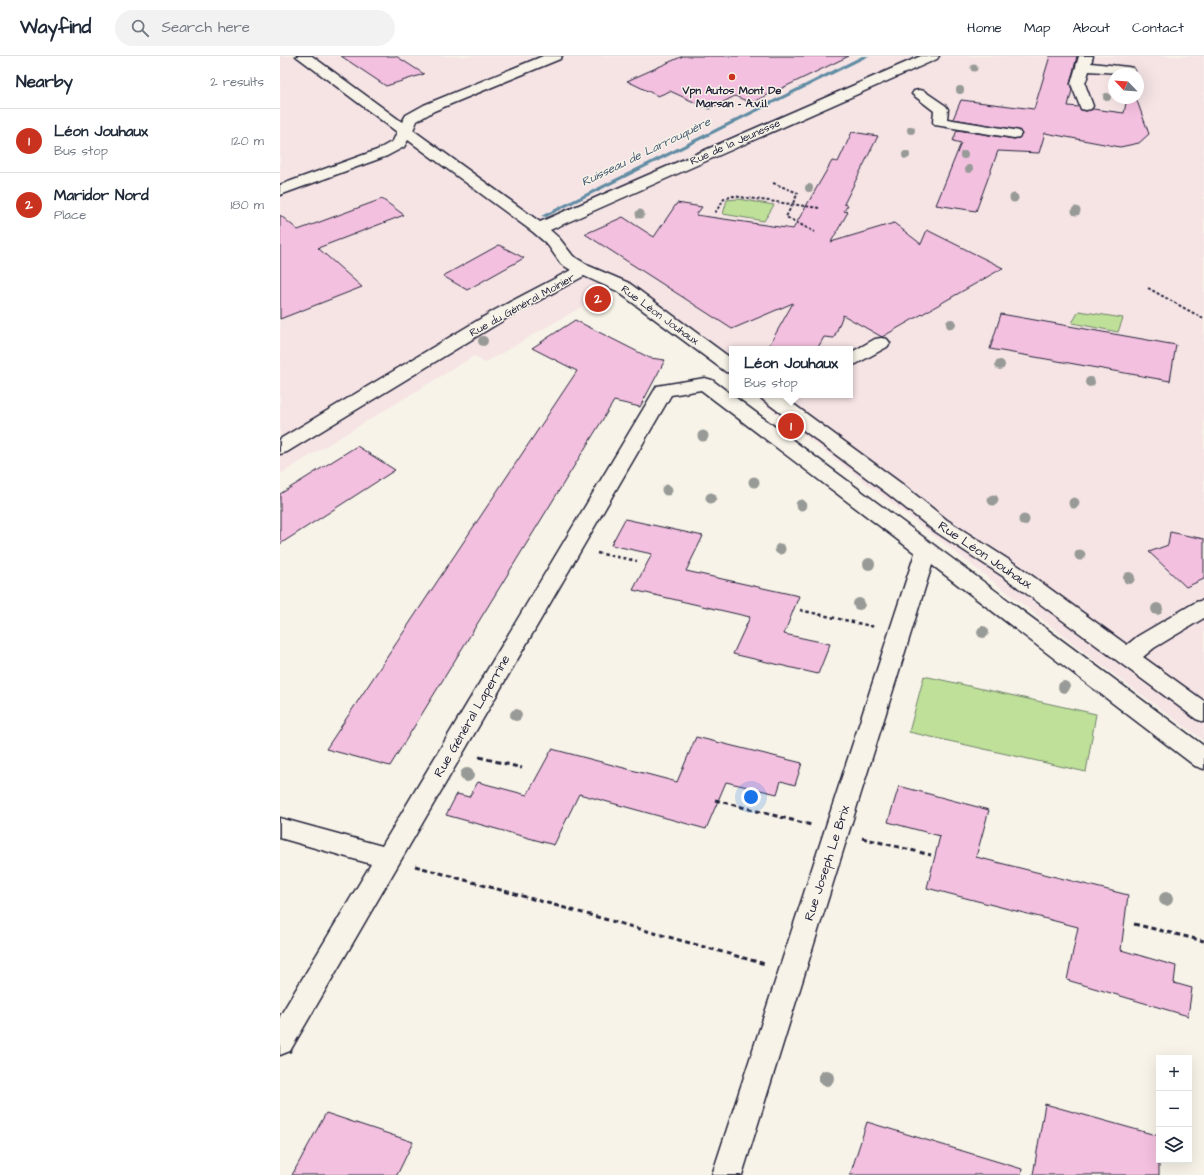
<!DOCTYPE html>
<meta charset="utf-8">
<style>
body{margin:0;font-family:"Architects Daughter",sans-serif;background:#f2f2f3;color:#1f2937}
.controls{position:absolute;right:12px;bottom:12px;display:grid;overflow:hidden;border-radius:0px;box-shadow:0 4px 16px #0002}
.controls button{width:36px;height:36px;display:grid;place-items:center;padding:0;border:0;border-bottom:1px solid #e0e1e3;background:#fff;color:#1f2937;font:20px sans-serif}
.compass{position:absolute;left:828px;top:12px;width:36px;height:36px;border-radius:50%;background:#fff;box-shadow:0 4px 16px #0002;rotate:295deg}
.you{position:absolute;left:471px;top:741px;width:14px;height:14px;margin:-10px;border:3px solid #fff;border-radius:50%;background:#1a73e8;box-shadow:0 0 0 6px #1a73e833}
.badge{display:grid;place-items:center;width:26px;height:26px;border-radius:50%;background:#c8321e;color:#fff;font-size:13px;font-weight:700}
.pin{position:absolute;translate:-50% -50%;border:2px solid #fff;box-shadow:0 1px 4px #0006}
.popup{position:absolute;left:449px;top:290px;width:124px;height:52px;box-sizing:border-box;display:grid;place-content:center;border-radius:0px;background:#fff;filter:drop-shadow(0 1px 3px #0005);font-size:13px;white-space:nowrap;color:#747a83}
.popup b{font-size:15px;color:#1f2937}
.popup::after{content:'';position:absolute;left:50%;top:100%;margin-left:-8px;border:8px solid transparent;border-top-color:#fff}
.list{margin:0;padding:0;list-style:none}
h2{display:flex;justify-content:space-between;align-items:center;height:52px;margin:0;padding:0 16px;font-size:17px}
h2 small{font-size:13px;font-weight:400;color:#747a83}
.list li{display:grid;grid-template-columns:26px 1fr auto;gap:12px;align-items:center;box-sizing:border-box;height:64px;padding:0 16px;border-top:1px solid #e0e1e3}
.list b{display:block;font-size:15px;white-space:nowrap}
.list p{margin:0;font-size:13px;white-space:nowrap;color:#747a83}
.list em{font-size:13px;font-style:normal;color:#747a83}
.icon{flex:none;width:22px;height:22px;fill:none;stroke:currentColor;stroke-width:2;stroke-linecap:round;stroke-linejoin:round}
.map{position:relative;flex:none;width:924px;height:1119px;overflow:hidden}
header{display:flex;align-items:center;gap:24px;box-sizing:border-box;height:56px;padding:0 20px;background:#fff;border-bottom:1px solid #e0e1e3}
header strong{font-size:19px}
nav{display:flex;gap:22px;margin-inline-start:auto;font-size:14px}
.search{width:280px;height:36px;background:#f2f2f3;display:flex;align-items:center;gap:10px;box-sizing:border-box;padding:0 14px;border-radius:22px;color:#747a83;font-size:15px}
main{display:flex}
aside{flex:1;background:#fff}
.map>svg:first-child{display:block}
.built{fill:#f6e4e5;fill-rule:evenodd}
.green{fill:#bee099;stroke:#70816a}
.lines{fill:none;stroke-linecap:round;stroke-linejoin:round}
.stream{fill:#608ca3;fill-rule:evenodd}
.building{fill:#f3c0df;stroke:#22223b}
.minor-casing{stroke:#22223b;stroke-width:3}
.path-far2{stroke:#22223b;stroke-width:2;stroke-dasharray:3 2;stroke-linecap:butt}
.path-far1{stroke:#22223b;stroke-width:2.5;stroke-dasharray:3.5 3;stroke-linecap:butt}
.path{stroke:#22223b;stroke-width:3;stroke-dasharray:5 3.5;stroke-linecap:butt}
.minor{fill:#f7f3e8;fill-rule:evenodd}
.tree{fill:#979a96}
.poi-dot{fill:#c8321e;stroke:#f7f3e8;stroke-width:1.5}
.labels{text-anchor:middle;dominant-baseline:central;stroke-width:3;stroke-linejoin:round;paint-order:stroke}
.far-poi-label{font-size:11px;font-weight:bold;fill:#22223b;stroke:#f7f3e8}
.far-street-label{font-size:11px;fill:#22223b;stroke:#f7f3e8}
.far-water-label{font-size:12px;font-style:italic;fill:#41576f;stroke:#f7f3e8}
.street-label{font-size:13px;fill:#22223b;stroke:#f7f3e8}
</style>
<header>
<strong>Wayfind</strong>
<div class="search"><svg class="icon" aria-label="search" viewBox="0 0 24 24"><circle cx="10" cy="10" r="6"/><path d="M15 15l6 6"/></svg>Search here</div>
<nav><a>Home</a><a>Map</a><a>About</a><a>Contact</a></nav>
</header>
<main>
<aside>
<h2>Nearby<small>2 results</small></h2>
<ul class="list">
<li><span class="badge">1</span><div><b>Léon Jouhaux</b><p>Bus stop</p></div><em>120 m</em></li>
<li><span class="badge">2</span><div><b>Maridor Nord</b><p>Place</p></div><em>180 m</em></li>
</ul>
</aside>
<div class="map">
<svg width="924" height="1119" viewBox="0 0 924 1119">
<rect width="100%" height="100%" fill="#f7f3e8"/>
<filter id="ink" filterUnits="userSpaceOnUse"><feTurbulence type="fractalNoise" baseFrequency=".025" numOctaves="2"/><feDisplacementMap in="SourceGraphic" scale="8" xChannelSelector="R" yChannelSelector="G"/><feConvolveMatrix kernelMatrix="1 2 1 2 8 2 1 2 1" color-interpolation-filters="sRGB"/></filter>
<g filter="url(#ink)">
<path class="built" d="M0,0H924V685L817,606L472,339H570V293H452V323L334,232L205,307L194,300L0,418ZM834,18H858V42H834Z"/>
<path class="green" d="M458,143L494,149L484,165L443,158L447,144Z
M799,255L843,262L838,276L792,267Z
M644,620L816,658L806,716L629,676Z"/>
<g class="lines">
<path class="stream" d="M582,0H589L266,161L261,160Z"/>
</g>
<path class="building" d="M61,0H116L144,18L106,30Z
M403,0H569L471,47L455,40L429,53L390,35L378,40L347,25Z
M770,0H797L790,28L792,34L788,50L799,51L801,54L806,55L813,53L844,57L847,42H856L869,78L859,87L840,91L765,77L759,97L718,95L696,155L656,149L681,87L673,85L677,74L734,83L739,82L742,79L739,74L673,63L681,44L754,53Z
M572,76L598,80L564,148L568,149L564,155L568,156L551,186L614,167L641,188L647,174L723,212L602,281L563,259L554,282L544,281L537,293H487L513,247L452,273L305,178L343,161L374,181L397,147L422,151L416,159L513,173L552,105L558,106Z
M102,143L124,159L38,192L82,231L0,263V159L18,174Z
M219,189L244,202L187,234L163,220Z
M721,258L896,289L890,325L710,293Z
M295,264L370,302L385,304L360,351L334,345L110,710L46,693L297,315L252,292Z
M77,390L115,414L0,488V438Z
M345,463L423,480L406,515L519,540L504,578L550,588L538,618L453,598L470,561L353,534L372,498L331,489Z
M890,476L924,483V523L906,531L869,496L888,489Z
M416,681L522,707L515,729L501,725L497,738L446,726L426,773L299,738L274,789L166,759L177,738L189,741L198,726L247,739L272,693L397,726Z
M619,730L709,754L696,801L848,839L841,894L896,910L894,927L912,932L908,960L787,924L798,871L647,832L660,780L608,766Z
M765,1048L879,1080V1119H753Z
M46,1057L133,1086L117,1119H12Z
M587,1066L742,1113L741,1119H570Z"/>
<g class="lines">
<defs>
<path id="minor" d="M16,0H32L122,66L126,59L144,49L263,0H282L280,3L154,55L137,65L133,74L260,166L641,0H659L657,3L270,174L279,182L293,200L309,210L349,227L452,303V317L446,316L337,235L304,220L227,262L7,396L0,398V383L215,254L291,214L281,208L267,188L253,176L128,84L124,91L107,100L0,139V129L97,94L113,85L117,76Z
M799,0H813L811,7L848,11L853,12L855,15L852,18L809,15L805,28L813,50L811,53L806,54L801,53L791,28Z
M639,34L644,35L666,50L668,53L667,63L734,74L739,75L741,78L739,81L734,82L655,69L653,66L654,55L632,38L634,35Z
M601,282L607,283L610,287L607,291L576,308L570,309V297L595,283Z
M425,322L432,324L924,690V713L915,710L652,509L462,1119H432L635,497L421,334L391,339L10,995L0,999V960L91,808L0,782V762L102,790L377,330Z
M480,339H501L622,428L667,464L740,511L847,589L858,580L916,546L924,544V562L874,592L863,601L924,645V666L916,663L724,521L653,474L608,438L482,343Z"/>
</defs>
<use href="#minor" class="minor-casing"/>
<path class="path-far2" d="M493,127L518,137L506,161L535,176
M435,157L444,143L453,140L539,152
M868,232L924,263"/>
<path class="path-far1" d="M317,497L357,505
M520,554L595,571"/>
<path class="path" d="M199,701L242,712
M435,744L531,769
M582,782L651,799
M135,810L485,908
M854,868L924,885"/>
<use href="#minor" class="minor"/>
</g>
<g class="tree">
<circle cx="694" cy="12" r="3.5"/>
<circle cx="680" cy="34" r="4"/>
<circle cx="827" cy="41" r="4"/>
<circle cx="631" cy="74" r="4"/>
<circle cx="626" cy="99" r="4"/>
<circle cx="684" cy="99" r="4"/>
<circle cx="689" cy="113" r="4"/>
<circle cx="529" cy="132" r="4"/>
<circle cx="734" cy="142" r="4.5"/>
<circle cx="796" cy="155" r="4.5"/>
<circle cx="360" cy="158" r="4.5"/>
<circle cx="671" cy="268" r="5"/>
<circle cx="203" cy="285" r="5"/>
<circle cx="720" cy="309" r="5"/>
<circle cx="810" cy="326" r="5"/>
<circle cx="423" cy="380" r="5.5"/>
<circle cx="474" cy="426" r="5.5"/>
<circle cx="387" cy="434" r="5.5"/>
<circle cx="431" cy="442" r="5.5"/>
<circle cx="713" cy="444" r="5.5"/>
<circle cx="794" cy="447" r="5.5"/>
<circle cx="521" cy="449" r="5.5"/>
<circle cx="744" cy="464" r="5.5"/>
<circle cx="500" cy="493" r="5.5"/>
<circle cx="800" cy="499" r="5.5"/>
<circle cx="589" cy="508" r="6"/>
<circle cx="849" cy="522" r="6"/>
<circle cx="579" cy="548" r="6"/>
<circle cx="877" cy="553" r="6"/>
<circle cx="703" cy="576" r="6"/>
<circle cx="784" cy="631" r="6"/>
<circle cx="236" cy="659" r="6"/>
<circle cx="187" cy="719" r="7"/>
<circle cx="886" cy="843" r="7"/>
<circle cx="546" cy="1022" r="8"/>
</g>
</g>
<circle class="poi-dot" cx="452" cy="21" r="4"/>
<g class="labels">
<g class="far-poi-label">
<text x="452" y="34">Vpn Autos Mont De<tspan x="452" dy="13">Marsan - A.v.i.l.</tspan></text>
</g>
<g class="far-street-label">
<text transform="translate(455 86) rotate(-24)">Rue de la Jeunesse</text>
<text transform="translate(242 249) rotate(-29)">Rue du Général Moinier</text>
<text transform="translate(380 259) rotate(36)">Rue Léon Jouhaux</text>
</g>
<g class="far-water-label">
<text transform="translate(366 96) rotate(-26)">Ruisseau de Larrouquère</text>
</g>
<g class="street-label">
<text transform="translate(705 499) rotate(34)">Rue Léon Jouhaux</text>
<text transform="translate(192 660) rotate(-60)">Rue Général Laperrine</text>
<text transform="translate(547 807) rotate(-72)">Rue Joseph Le Brix</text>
</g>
</g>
</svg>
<div class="controls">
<button>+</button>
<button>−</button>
<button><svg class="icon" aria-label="layers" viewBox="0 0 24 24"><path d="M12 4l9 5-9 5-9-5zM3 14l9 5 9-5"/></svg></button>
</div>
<svg class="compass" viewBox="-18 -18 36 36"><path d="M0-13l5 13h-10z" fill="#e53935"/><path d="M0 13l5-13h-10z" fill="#747a83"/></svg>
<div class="you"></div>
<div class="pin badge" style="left:511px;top:370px">1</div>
<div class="popup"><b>Léon Jouhaux</b>Bus stop</div>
<div class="pin badge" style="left:318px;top:243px">2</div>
</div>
</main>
